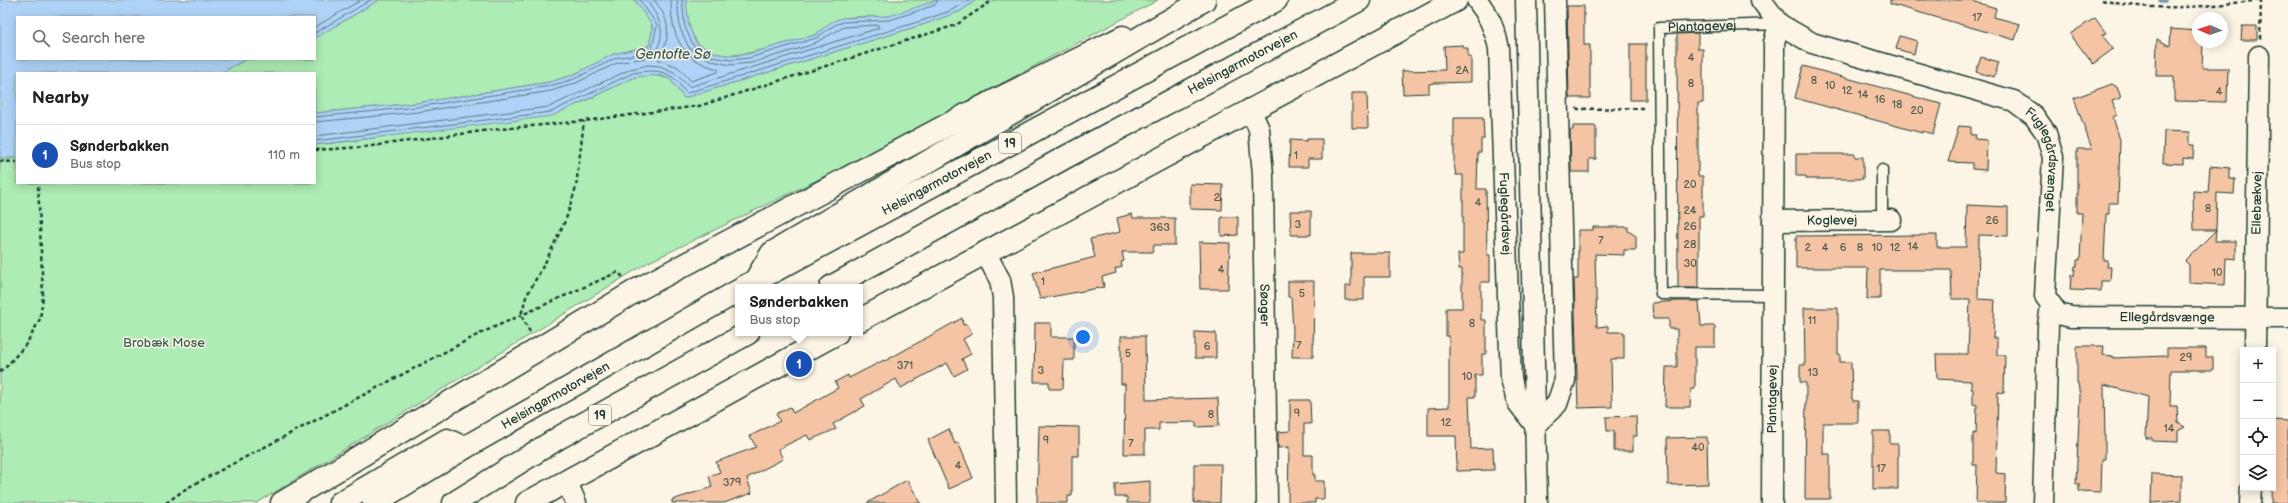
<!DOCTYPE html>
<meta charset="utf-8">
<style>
body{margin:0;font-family:"Balsamiq Sans",sans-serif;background:#f6f6f6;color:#202124}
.controls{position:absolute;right:12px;bottom:12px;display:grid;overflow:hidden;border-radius:0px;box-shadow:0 2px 10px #0003}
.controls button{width:36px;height:36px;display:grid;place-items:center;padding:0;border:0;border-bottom:1px solid #e0e0e0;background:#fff;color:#202124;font:20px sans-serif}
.compass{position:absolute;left:2192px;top:12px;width:36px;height:36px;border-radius:50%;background:#fff;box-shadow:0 2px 10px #0003;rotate:272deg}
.you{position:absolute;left:1083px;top:337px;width:14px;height:14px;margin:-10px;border:3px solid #fff;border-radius:50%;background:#1a73e8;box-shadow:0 0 0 6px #1a73e833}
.badge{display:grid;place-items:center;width:26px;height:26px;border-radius:50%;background:#1f6fb2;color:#fff;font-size:13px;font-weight:700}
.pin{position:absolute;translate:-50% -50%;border:2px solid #fff;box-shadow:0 1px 4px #0006}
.popup{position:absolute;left:735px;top:284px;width:128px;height:52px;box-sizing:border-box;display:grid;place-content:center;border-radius:0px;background:#fff;filter:drop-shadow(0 1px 3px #0005);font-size:13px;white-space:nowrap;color:#757577}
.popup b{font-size:15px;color:#202124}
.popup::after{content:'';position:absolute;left:50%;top:100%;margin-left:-8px;border:8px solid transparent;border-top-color:#fff}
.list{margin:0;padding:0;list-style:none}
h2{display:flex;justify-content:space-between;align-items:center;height:52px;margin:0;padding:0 16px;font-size:17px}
h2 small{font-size:13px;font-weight:400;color:#757577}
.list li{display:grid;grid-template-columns:26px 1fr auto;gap:12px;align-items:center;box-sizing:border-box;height:60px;padding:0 16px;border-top:1px solid #e0e0e0}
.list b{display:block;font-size:15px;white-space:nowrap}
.list p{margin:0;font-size:13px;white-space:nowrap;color:#757577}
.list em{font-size:13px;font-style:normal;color:#757577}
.icon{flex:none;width:22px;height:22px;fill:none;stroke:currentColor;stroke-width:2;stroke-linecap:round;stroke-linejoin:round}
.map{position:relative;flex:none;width:2288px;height:503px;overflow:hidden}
.search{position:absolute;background:#fff;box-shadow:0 2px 10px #0003;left:16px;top:16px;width:300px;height:44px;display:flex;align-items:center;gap:10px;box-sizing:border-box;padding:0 14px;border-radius:0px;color:#757577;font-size:15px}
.panel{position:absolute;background:#fff;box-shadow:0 2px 10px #0003;left:16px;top:72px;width:300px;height:112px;border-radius:0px}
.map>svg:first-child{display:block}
.green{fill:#adecb4;stroke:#669474}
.water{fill:#afd3f7;stroke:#7597a9}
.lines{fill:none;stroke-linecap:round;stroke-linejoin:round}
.shore{stroke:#597982;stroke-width:1}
.stream{stroke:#7597a9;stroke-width:5.5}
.building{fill:#f4c4a4;stroke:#1f3d34}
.lane-casing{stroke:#1f3d34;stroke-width:13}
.street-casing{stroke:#1f3d34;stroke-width:23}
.secondary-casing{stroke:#1f3d34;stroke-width:25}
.highway-casing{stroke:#1f3d34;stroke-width:25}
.path{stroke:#1f3d34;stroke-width:2.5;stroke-dasharray:4 3;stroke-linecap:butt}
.lane{stroke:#fcf5e5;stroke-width:10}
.street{stroke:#fcf5e5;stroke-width:20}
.secondary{stroke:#fcf5e5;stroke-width:22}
.highway{stroke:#fcf5e5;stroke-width:22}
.labels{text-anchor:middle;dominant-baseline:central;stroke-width:3;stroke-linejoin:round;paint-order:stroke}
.number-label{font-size:11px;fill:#545f50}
.shield{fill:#fcf5e5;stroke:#617469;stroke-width:1}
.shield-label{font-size:12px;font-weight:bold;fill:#1f3d34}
.street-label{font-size:13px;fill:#1f3d34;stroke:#fcf5e5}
.park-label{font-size:13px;fill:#3b604e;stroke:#fcf5e5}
.water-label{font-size:14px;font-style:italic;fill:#3c5b5b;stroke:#fcf5e5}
</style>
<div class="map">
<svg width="2288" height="503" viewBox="0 0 2288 503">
<rect width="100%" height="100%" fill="#fcf5e5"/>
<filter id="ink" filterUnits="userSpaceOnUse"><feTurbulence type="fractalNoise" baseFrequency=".025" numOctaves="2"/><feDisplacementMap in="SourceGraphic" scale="8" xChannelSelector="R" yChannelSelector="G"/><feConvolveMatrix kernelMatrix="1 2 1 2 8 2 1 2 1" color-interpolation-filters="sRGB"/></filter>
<g filter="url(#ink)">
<path class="green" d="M379,0H635C649,18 656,22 649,46L614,54L573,75L550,82L417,103L315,113V73H220L247,59H315V38Z
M686,0H938C923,7 905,14 888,16C873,18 855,15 840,19C829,22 823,30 814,35C802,40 788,42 776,46C726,60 688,66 686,0Z
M976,0H1158L862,158L647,263L257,503H0V158H17V183H315V145L360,140L579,104L635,77L649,74L670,79L684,98L925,24L961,11Z"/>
<path class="water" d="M0,0H379L315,38V17H17V59H247L220,73H17V158H0Z
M635,0H686L689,26L696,43L715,53L731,56L748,54L815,35L833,21L842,18L889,16L938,0H976L961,11L925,24L684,98L670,79L658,75L635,77L552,116L315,145V113L417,103L550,82L573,75L614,54L649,46L653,27Z"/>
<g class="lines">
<path class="shore" d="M654,0C667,16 671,28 664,48C662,52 659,56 659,60L678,67L691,81L718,72V69C681,60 671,36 671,0
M682,0L685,27L693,45L713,57L731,60L749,58L816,38L835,25L843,22L890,20L935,5L938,0
M315,27L361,0
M315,33L371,0
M315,117L417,107L550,86L574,79L616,58L643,53L652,48L657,25L640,0
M315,122L418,112L551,91L576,83L617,63L645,58L656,51C667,31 659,17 646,0
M315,136L549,107L631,69L648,65L660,66L674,72L689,87L879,28L878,25L844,27L811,45L751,63L730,65L712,61L689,48L680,28L677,0
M315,141L551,112L633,73C649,70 665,69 677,81C681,85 683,91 687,93L924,20L950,11L969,0"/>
<path class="stream" d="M2161,0H2165"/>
</g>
<path class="building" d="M1890,0H1969L1996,8L1994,17L2020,24L2015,40L1890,4Z
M1567,6H1584V45H1590V98H1569Z
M2095,18L2106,33L2102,35L2113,49L2093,64L2070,34Z
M2242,26H2257V40H2241Z
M2171,29L2198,31V42H2203L2202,68H2228L2227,102L2174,101V76H2156L2157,39L2170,46Z
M1698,33V49H1703V103H1698V176H1703V216H1699V288H1678L1677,34Z
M1900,36L1917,41L1914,54L1896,49Z
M1630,44H1646V100H1630Z
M1463,45V48H1468V57H1471V82L1435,83L1429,84V93L1403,94L1402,71L1445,70L1444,46Z
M1981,57L1999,62L1994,77L1976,72Z
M1803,66L1941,104L1933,134L1922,131V133L1795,98Z
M2112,84L2117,87L2121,98L2112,101L2117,115L2113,117L2120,140L2118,203H2109V214H2106L2104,261H2108L2107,267H2111L2110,281H2101V291L2070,290L2071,275H2074L2075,266H2077V260H2080L2082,213H2077V149H2092L2074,98Z
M1352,93H1367L1368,128H1352Z
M1454,118H1483L1484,139H1481V152H1478L1477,189H1486L1487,255H1490V282H1481V320H1486V354H1482V375H1475V397H1469L1471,449L1493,448L1494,470L1457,471L1456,436H1428V408L1449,407V336H1446V308H1462V269H1459L1458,254H1463V175H1456L1454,165Z
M1573,126H1596V159H1589V172H1571L1570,130H1573Z
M1959,126L1971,127V135H1976L1975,139L1987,140L1986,170L1972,169V163L1948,162Z
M2164,131L2190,132V145H2194L2193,159L2183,158V164L2163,163Z
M1307,139H1322V159H1308V167H1289L1290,140L1307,141Z
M1796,154H1855V157H1863V179H1806V176H1796Z
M2210,166L2230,168V179H2235L2234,194L2217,193L2216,230H2194L2193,191L2208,192Z
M1190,184L1223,185L1222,210L1190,209Z
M1967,205L2008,207V236L1979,235L1978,299L1995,300L1993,338H1997V355H2005L2004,393L1998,392L1996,473L2006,474L2005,503H1976L1977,465H1973V433L1976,434L1977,405L1973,404V389H1971V381L1937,379L1936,354H1968L1970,299H1952L1951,270H1880V299H1867L1868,268H1796V236L1937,235V247H1966Z
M1290,211H1311V235H1291Z
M1132,214L1133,218H1175V245H1154L1153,252H1122L1124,261L1121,262L1122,267L1115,269L1116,273L1102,277L1104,287L1040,299L1033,273L1095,257L1090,239L1120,232L1117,218Z
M1221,217H1238V235L1221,236Z
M1593,227H1628V231L1636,236V250H1624V255L1595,254L1597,327L1608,326V332H1624V359H1611L1612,407L1578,408L1574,279H1578V230H1593Z
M2216,230L2215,241H2236V259L2226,258L2225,285L2189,283V265L2185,261Z
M1199,242L1230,243L1228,289H1200Z
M1351,253H1390V277H1364V300H1345V286H1351Z
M1288,281H1314L1313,357H1292L1293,331L1291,297H1288Z
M1678,301H1699L1701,326H1715V347H1695V389H1691L1690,407H1665L1666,367H1677V329H1669V319H1653L1652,303Z
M1804,308H1838V354H1840V362H1851L1852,398L1853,401H1858V423H1823V454H1830V499H1805L1806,383L1800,382V365H1805Z
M962,318L963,325L966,324L972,334L963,339L971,354L962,359L967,369L954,376L947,363L901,388L896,379L861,399L865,406L833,424L836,429L810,440L807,435L778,449L783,459L747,478L752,493L724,503H672V500L712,487L709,476L720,472L716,462L756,447L750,436L780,421L776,414L790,407L793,413L838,388L835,382L848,375L849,378L884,360L885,361Z
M1035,323H1051V337H1074V360H1064L1063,389H1049V382H1034Z
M1195,332L1216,333V358H1195Z
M1121,336H1145L1146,400L1218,398L1219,426L1196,427V422L1159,423V430H1145V454H1124L1125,384H1121Z
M2077,346H2104L2103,355L2113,356V358L2167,356V348H2206V357H2213V370H2171L2170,406H2177L2178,423L2185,427L2178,431V442L2152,441V438H2146L2148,397L2104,385L2105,441V459H2102L2101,492L2079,491V484H2076L2080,396L2078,383H2077Z
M1290,400H1310L1311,424H1304V455H1313V475H1315V481H1324V499H1315V503H1288L1289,447L1278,448V432L1290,431Z
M1636,416L1637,436H1633V451H1614V431H1607L1606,417Z
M2273,420L2288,421V503H2271Z
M1039,426L1079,427V456H1072V496H1068V503H1037Z
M949,429L955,444L958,442L973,478L949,489L928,440Z
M1873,431H1890V444H1898V489H1873Z
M1707,437L1708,484L1668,485L1667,438Z
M1194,464H1221L1220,503H1194Z
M2152,474L2182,475V501L2151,503Z
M907,480L921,503H867Z
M1150,481V503H1127V497H1115V484Z"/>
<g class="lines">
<defs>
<g id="lane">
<path d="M1882,220V170"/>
<path id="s1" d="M1772,295L1661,294L1659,28L1779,24"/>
</g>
<g id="street">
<path id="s2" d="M1477,0C1489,15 1495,29 1499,48L1511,379L1518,403L1535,425"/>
<path d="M1526,0L1537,503"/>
<path id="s3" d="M1761,0L1779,24L1812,43L2014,101L2034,116L2046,133L2053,157L2045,296L2058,314L2071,317L2288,318"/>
<path id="s4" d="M1250,109L1259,129L1263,175L1267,503"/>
<path id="s5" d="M1773,221L1891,220"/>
<path d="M985,252L1000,280L1003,297L1006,503"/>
<path id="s6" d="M2255,350L2259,56"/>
<path d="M1535,425L1557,404L1565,380L1555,0"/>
<path d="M567,482L576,503"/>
<path id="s7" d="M1772,503L1774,43L1779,24"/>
<path d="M2043,503L2048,325L2051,306"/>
<path d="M2250,503L2251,488"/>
</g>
<path id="secondary" d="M860,320L1456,0
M282,503L637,290L968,114L1123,37
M527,503L837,333"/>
<g id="highway">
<path d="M755,281L772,253L1204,0"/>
<path id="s8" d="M744,287L1276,0"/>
<path id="s9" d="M831,287L1064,158L1359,0"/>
<path d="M340,503L447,440L464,448"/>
<path id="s10" d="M374,503L464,448L738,291"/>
<path d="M454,503L560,437L748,333"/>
</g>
</defs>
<use href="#lane" class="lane-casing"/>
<use href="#street" class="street-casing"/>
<use href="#secondary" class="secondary-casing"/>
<use href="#highway" class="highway-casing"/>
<path class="path" d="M2102,0C2155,13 2208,6 2261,0
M2260,39L2261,0
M1576,109L1645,108
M315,150L364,147L490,130L584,121L699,106L956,25L993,0
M0,161L17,162
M530,332L521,315L526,297L547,259L566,219L576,187L584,121
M0,372L7,366L27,343L40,319L43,296L38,183
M166,503L187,488L479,334L618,272L623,277"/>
<use href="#lane" class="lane"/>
<use href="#street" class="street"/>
<use href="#secondary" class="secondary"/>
<use href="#highway" class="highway"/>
</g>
</g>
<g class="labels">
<g class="number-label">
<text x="1977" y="17">17</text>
<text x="1691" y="57">4</text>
<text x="1462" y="70">2A</text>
<text x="1814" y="80">8</text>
<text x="1691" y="83">8</text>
<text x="1830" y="85">10</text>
<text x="1847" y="90">12</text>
<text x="2219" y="91">4</text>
<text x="1863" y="94">14</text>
<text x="1880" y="99">16</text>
<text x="1897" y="104">18</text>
<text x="1917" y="110">20</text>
<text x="1296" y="155">1</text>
<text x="1690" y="184">20</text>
<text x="1217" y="197">2</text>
<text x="1478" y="202">4</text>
<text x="2208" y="208">8</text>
<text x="1690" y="210">24</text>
<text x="1992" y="220">26</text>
<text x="1298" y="224">3</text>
<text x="1690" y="226">26</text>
<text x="1160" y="227">363</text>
<text x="1601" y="240">7</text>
<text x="1690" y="244">28</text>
<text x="1913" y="246">14</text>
<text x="1808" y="247">2</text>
<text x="1825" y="247">4</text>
<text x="1843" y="247">6</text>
<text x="1860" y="247">8</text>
<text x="1877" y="247">10</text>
<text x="1895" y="247">12</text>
<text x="1690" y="263">30</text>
<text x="1221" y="269">4</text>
<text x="2217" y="272">10</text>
<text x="1043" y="281">1</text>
<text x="1302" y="293">5</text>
<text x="1812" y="320">11</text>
<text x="1472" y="323">8</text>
<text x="1299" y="345">7</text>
<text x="1207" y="346">6</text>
<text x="1128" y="353">5</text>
<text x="2186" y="357">29</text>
<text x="905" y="365">371</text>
<text x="1041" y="370">3</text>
<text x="1813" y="372">13</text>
<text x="1467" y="376">10</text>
<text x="1297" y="413">9</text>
<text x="1211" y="414">8</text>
<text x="1446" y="422">12</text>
<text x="2169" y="428">14</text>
<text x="1046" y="440">9</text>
<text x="1131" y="443">7</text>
<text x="1698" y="447">40</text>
<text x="958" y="465">4</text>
<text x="1881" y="468">17</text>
<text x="732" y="482">379</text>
</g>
<g class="shield">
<rect x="999" y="133" width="22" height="20" rx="3"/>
<rect x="589" y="405" width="22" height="20" rx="3"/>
</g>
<g class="shield-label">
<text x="1010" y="143">19</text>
<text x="600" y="415">19</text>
</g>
<g class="street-label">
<text stroke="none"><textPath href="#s1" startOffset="420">Plantagevej</textPath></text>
<text stroke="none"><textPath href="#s9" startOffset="469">Helsingørmotorvejen</textPath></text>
<text stroke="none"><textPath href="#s3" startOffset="349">Fuglegårdsvænget</textPath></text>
<text stroke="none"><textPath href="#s8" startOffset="219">Helsingørmotorvejen</textPath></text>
<text stroke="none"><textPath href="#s6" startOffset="147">Ellebækvej</textPath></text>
<text stroke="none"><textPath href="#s2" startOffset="219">Fuglegårdsvej</textPath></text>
<text stroke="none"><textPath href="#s5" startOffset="59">Koglevej</textPath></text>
<text stroke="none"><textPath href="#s4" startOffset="198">Søager</textPath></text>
<text stroke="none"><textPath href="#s3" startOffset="620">Ellegårdsvænge</textPath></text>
<text stroke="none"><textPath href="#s10" startOffset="211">Helsingørmotorvejen</textPath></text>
<text stroke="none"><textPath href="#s7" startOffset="104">Plantagevej</textPath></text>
</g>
<g class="park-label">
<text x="164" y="343">Brobæk Mose</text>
</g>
<g class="water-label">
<text x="673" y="54">Gentofte Sø</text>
</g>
</g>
</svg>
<div class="controls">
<button>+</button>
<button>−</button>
<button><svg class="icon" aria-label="locate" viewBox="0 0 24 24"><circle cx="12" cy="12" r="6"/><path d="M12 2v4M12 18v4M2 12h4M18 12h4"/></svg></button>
<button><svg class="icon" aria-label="layers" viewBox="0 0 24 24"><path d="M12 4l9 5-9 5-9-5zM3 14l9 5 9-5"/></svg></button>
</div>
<svg class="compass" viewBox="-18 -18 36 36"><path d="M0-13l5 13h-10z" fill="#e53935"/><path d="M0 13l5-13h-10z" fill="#757577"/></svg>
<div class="you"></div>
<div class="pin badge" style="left:799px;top:364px;background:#1a4fb4">1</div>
<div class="popup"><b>Sønderbakken</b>Bus stop</div>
<div class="search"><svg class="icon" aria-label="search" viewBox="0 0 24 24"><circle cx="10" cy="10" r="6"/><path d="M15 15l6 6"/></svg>Search here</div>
<section class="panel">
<h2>Nearby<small></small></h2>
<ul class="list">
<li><span class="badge" style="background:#1a4fb4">1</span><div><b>Sønderbakken</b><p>Bus stop</p></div><em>110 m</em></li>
</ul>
</section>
</div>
